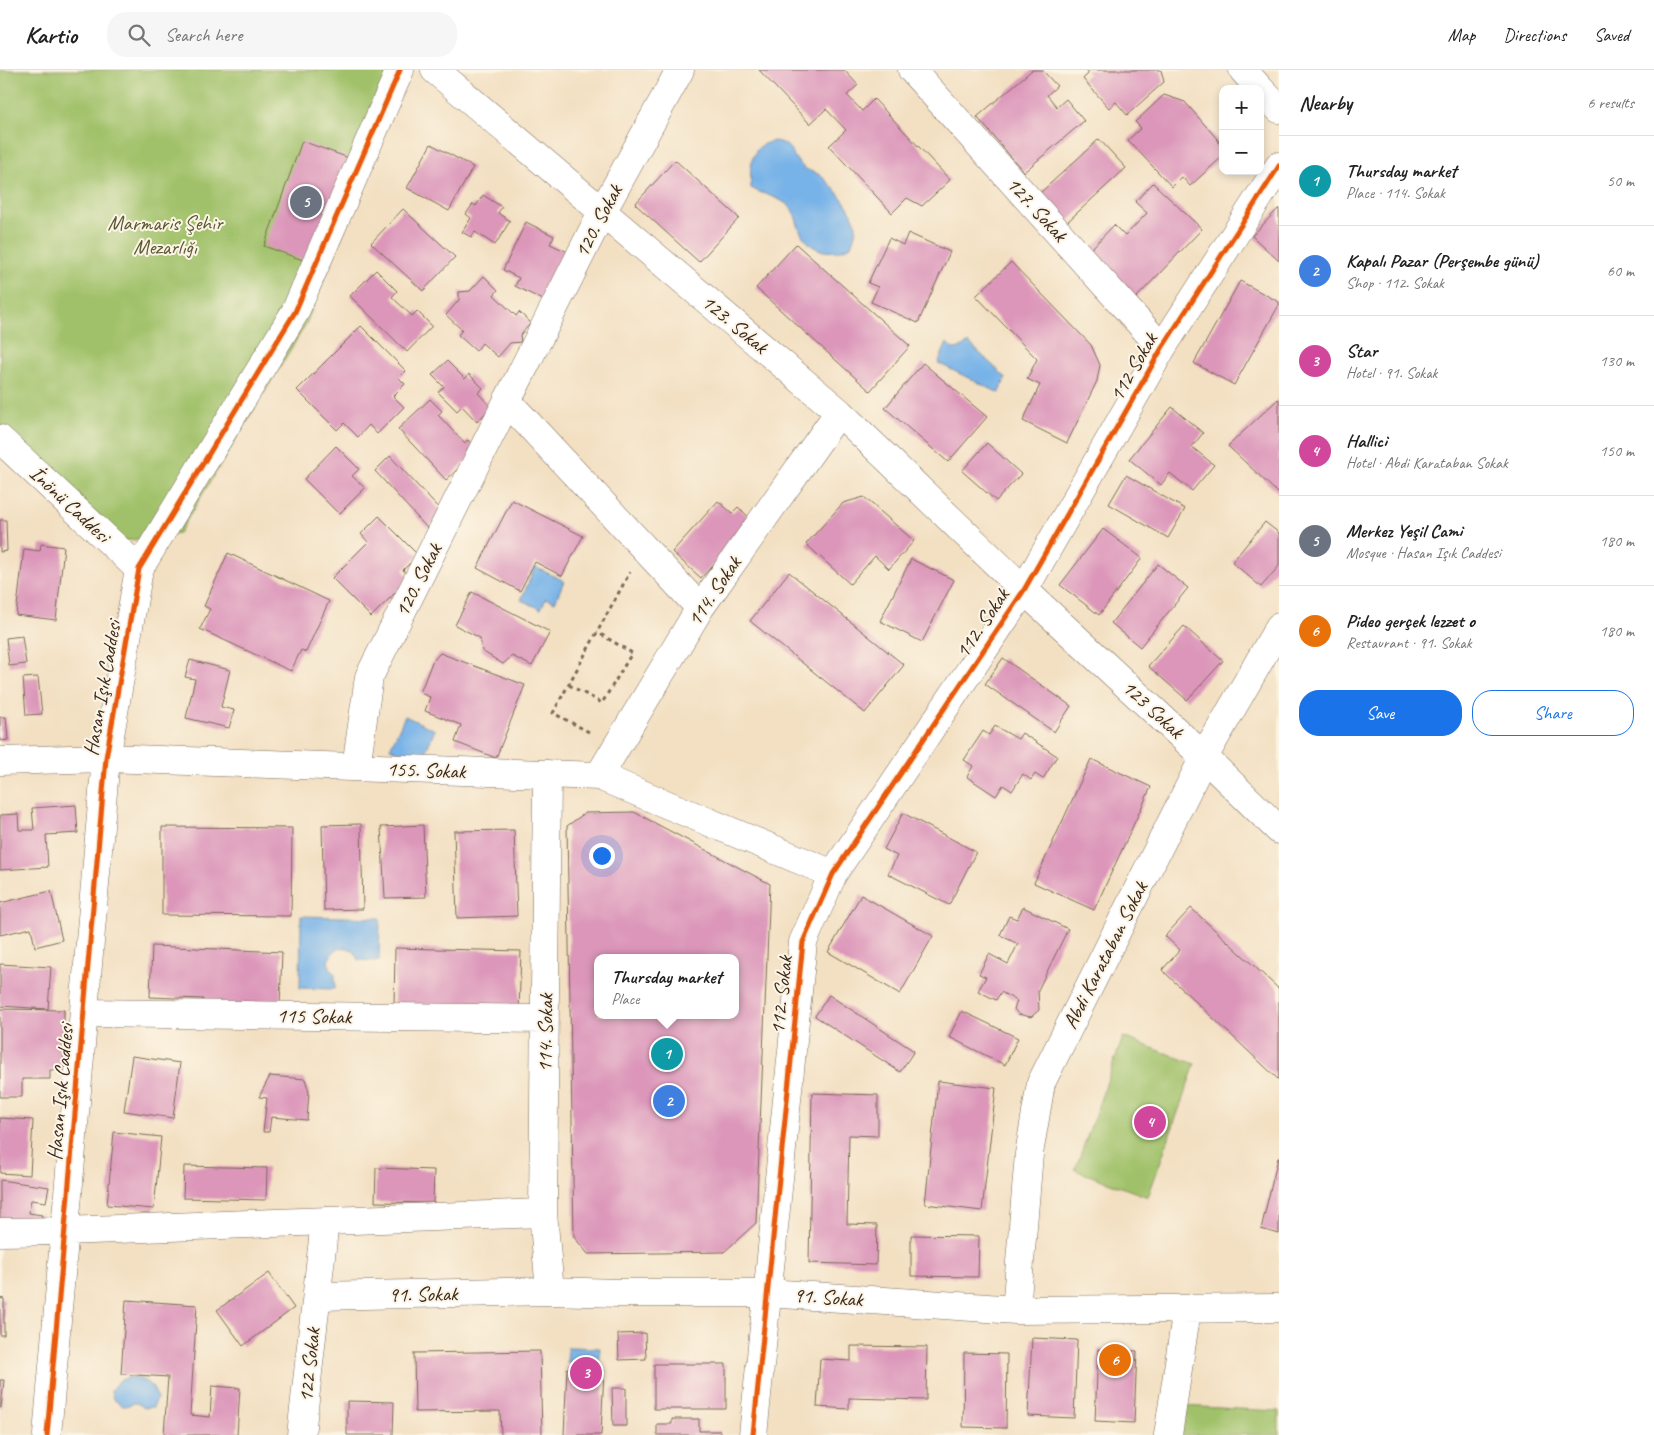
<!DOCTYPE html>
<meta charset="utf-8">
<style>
body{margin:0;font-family:Caveat,sans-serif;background:#f6f6f6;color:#222}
.controls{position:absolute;right:15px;top:15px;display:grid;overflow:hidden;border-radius:10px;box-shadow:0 2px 8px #0003}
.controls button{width:45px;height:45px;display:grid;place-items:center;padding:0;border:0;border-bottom:1px solid #e0e0e0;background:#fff;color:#222;font:25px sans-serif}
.you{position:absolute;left:601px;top:785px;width:18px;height:18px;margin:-12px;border:4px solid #fff;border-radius:50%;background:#1a73e8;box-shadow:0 0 0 8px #1a73e833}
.badge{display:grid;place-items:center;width:32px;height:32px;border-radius:50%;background:#1a73e8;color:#fff;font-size:16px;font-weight:700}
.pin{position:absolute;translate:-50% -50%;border:2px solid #fff;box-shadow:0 1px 5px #0006}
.popup{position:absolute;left:594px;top:884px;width:145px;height:65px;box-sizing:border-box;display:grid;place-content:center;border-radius:10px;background:#fff;filter:drop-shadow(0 1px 4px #0005);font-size:16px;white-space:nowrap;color:#767676}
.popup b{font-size:19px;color:#222}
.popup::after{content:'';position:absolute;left:50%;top:100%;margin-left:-10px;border:10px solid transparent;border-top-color:#fff}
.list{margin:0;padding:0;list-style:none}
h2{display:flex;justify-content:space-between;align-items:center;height:65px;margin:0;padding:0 20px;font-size:21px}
h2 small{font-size:16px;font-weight:400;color:#767676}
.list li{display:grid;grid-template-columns:32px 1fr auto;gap:15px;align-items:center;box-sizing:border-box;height:90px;padding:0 20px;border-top:1px solid #e0e0e0}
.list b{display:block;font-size:19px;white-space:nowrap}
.list p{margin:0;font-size:16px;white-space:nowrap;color:#767676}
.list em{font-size:16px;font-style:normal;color:#767676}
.actions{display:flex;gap:10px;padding:15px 20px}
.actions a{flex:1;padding:11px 0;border:1px solid #1a73e8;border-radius:20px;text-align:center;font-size:18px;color:#1a73e8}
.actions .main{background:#1a73e8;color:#fff}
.icon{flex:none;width:28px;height:28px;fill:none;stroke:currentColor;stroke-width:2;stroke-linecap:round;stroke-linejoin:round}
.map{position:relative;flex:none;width:1279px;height:1365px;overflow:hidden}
header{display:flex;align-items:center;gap:30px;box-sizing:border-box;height:70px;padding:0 25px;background:#fff;border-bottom:1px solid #e0e0e0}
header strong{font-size:24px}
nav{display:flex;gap:28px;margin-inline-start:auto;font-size:18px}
.search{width:350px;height:45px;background:#f6f6f6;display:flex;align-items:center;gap:12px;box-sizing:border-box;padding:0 18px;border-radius:20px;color:#767676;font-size:19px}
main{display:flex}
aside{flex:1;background:#fff}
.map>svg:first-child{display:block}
.green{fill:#a0c169;stroke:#6e7644}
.water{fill:#77b2e8;stroke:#596e83}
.building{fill:#dc96ba;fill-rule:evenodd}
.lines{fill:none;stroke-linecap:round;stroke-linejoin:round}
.minor-casing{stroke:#7b6a58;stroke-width:29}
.path{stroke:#7b6a58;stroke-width:3;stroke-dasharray:4 4;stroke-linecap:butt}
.minor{stroke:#fff;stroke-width:28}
.cycleway-casing{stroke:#fcf5e5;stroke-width:8}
.cycleway{stroke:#e8590c;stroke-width:5}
.labels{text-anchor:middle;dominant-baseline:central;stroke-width:4;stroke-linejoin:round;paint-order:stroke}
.street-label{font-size:21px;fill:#3b2a1e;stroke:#fcf5e5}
.park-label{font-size:21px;fill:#595734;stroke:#fcf5e5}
</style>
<header>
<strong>Kartio</strong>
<div class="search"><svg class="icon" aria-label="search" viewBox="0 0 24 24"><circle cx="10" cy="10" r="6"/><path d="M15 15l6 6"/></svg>Search here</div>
<nav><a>Map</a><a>Directions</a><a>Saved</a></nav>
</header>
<main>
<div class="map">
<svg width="1279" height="1365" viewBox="0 0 1279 1365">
<rect width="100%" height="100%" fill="#fcf5e5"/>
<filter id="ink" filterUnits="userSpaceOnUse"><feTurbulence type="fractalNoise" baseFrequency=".02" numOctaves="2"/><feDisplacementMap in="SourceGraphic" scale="10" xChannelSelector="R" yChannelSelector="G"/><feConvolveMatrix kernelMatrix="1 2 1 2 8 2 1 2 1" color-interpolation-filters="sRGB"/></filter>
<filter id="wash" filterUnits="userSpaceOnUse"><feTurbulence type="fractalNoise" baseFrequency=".0096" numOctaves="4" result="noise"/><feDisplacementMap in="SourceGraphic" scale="20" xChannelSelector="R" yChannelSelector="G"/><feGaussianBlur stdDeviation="1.12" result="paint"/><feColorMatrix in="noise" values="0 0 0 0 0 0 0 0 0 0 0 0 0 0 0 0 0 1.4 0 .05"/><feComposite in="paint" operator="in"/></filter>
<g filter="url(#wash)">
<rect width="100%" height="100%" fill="#f3e0c3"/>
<path class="green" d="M0,0H409L306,254L179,463L118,472L0,361Z
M1123,967L1195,994L1148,1127L1075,1100Z
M1181,1336L1279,1341V1365H1179Z"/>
<path class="water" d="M774,71C794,74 789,84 801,95C807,102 815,101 821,106C833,116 855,141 856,157C856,163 853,170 851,176C833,185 815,184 803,166C797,157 797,145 790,137C780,127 763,125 751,118C750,104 749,84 762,75C765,73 770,72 774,71Z
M947,273L953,279L960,278L969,273L1006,308L999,323L938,293Z
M535,497L564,511L555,532L546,528L541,539L521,530Z
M405,646L435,660L423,687L412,682L410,687L390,678Z
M301,846L380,848L379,891L358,890L354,881C343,874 332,879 328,892L332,901L335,904V919L300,918Z
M568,1277L600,1278L599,1294L567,1292Z
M133,1307C145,1309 155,1316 157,1329L153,1337L144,1338C133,1329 135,1335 123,1336L113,1329L111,1321C116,1311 123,1308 133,1307Z"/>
<g id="blocks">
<path class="building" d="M759,0H844L858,15L847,25L862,41L874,29L950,110L922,136L907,128L892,143L829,76L846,60L826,39L810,54Z
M1032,0H1042L1057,16L1047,25L1057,37L1066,29L1084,51L1024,102L977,47Z
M1086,0H1161L1164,12L1127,45L1116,32L1109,38L1083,9L1089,3Z
M1164,25L1185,32L1218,70L1223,82V86L1190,116L1182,107L1172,117L1128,70L1141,58L1135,52Z
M1099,69L1126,98L1066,153L1039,124Z
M302,71L349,88L311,193L264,176Z
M431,74L473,97L449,141L407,118Z
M675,90L739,148L699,192L635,134Z
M1153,113L1202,159L1136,228L1088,182L1114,155L1125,166L1147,143L1135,132Z
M483,125L502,137L498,143L510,151L495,175L475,162L471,167L462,162L471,148L466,144L473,134L476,136Z
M1279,138V191L1252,166Z
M403,139L455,187L423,221L371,173Z
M526,152L554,166L550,174L568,182L549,233L515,216L519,208L503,200Z
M908,163L950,182L918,253L871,232L878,217L868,213L889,168L903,175Z
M796,174L910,276L870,321L756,218Z
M1011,192L1091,275L1100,295L1097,311L1067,373L1023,351L1040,315L1027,309L1037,289L976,226Z
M376,200L397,221L392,227L412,246L417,241L432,256L407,282L350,226Z
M484,206L498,220L494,225L516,246L519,242L531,253L520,265L521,272L510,273L498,287L482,273L476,281L458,265L462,260L446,245L459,230V222L470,221Z
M1240,211L1279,232V235L1234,315L1194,293Z
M361,256L406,301L399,308L405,314L393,326L404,337L377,364L369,355L358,367L344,353L337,360L297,320Z
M447,291L465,309L469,304L483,318L478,323L491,337L477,352L462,336L457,341L438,322L444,317L432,305Z
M923,293L987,347L948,392L885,338Z
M430,329L442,341L438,345L464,373L468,370L477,381L446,410L398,359Z
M1278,329L1279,330V424L1228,376Z
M1172,337L1203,363L1192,377L1214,395L1192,421L1170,403L1161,415L1129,389Z
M987,373L1021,404L996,431L962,401Z
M336,376L359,399L352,406L365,418L339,444L304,409Z
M390,386L443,443L427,458L375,401Z
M1126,405L1185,439L1168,468L1109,434Z
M864,427L914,471L889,499L875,486L850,514L806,474L843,433Z
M512,430L583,466L562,506L535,492L520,521L477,498Z
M718,431L732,443L738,437L753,451L701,508L672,482Z
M379,446L418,485L403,500L410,508L371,547L332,508L368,472L361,464Z
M0,450H6L7,481L0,482Z
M1265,452L1279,463V496L1261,517L1232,492Z
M1103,459L1142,488L1099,545L1060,515Z
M41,474L64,477L56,550L16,545L24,479L40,481Z
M228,483L329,531L306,582L301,580L291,601L200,559L210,539L204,536Z
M911,489L954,510L922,572L880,551Z
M1158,494L1188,518L1140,577L1111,553Z
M789,502L904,595L865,643L750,551Z
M472,522L550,562L532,596L512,586L503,594L482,581L480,568L455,555Z
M1184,556L1223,591L1187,630L1148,596Z
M22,566L26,594L9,596L6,568Z
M440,583L525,615L496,688L455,672L461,655L425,641L430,627L420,623L432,592Z
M1003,588L1071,636L1054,662L985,614Z
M190,590L230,600L221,637L234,640L229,658L186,648L195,609L185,607Z
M38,607L42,644L26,645L23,608Z
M0,647H6L8,670L0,671Z
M995,656L1018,669L1022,663L1057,686L1043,709L1035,704L1031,710L1023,704L1012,721L1003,715L996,726L967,707L973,696L964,690L983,661L989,665Z
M1091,689L1151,717L1094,840L1034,813Z
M76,735L78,763L46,765L48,797L0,800V745L18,744L19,760H34L32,738Z
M634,742L770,814L756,1153L724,1182L588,1184L574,1167L567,756L585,743ZM598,888H736V945H598Z
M903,743L976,782L949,835L888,804L897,786L884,779Z
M361,754L363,839L324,840L322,755Z
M423,755L426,827L385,828L381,757Z
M162,757L292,758L291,846L162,845Z
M514,760L517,846L457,848L454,761Z
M51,821L62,870L35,877L31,858L0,865V833Z
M861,825L933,866L900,924L828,882Z
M1023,837L1068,859L1038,920L1039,940L1031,947L1018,944L1014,939L1017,931L1001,922L996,930L978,921L986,907L979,904L989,884L1008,894L1018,874L1000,865L1009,846L1017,849Z
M1191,838L1279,919V1010L1162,900L1180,880L1165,866Z
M152,876L282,882L280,934L202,941L203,929L150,927Z
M395,878L521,881L519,942L394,938Z
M0,894L51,897L48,939L0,936Z
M829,925L914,981L900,1002L815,946Z
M0,939L64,940V1000H50V1009H22V1027H0Z
M962,941L1018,968L1005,995L949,967Z
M132,986L180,993L173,1048L124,1041Z
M270,1006L305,1009L309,1022L307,1050L271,1047L269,1062H263L267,1028L259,1027Z
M938,1011L996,1018L982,1141L925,1134Z
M812,1023L878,1025V1066L849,1065L847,1154L877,1155L876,1195L809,1193Z
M0,1048L33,1050L30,1105L0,1103Z
M114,1062L161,1067L154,1139L107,1135Z
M1278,1088H1279V1164L1261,1159Z
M184,1096L267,1098L266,1130L183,1128Z
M376,1098L434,1100L433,1133L375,1132Z
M0,1110L49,1117L46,1132L31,1130L29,1143L42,1145L40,1161L0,1152Z
M911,1165L979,1166L978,1207L911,1206Z
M269,1203L294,1238L243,1276L217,1240Z
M0,1228L4,1229V1265H0Z
M126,1230L197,1235L190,1345L210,1347L212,1316L240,1318L237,1365H164L168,1307L121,1304Z
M645,1263L646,1289L619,1290L618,1264Z
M1032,1268L1077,1270L1074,1348L1028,1346Z
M851,1276L927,1277L926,1330L849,1328V1339L817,1337L820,1289L851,1291Z
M1098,1279L1137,1281L1134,1353L1095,1351Z
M540,1281L542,1365H501L500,1341L415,1342L414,1283Z
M964,1283L1007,1284L1006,1358L963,1357Z
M654,1294H726V1339H654Z
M567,1298L604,1300L601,1365H564Z
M0,1310H4L1,1338H0Z
M612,1318H626V1356H613Z
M347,1331L394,1332L393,1365H347Z
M672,1349H699V1361H720V1365H657V1354H672Z"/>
</g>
</g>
<g filter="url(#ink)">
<use href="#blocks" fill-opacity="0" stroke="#7b6a58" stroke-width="1"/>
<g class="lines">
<defs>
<path id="minor" d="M435,0L839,342L1024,520L1204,687L1279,760
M912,0L1162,278
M1243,0L1260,19
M1260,19L1279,39
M507,331L700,538
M0,369L139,499
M0,691L106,688L599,706L833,804
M356,697L369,607L602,142L680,0
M547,704L543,1143L550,1221
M599,706L700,538L839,342
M84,943L545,949
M0,1162L65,1161L543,1143
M317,1226L550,1221L619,1223H768L1016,1240L1279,1238
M1016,1240L1029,1084L1041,1013L1204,687L1279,557
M47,1365L106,688L139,499L295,242L400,0
M301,1365L325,1151
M753,1365L803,872L833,804L1024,520L1162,278L1279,96
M1168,1365L1187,1239"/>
</defs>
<use href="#minor" class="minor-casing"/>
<path class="path" d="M569,615L602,633L632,583L597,562
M589,662L553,643L630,502"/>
<use href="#minor" class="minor"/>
<defs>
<path id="cycleway" d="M47,1365L106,688L139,499L295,242L400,0
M753,1365L803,872L833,804L1024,520L1162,278L1279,96"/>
</defs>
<use href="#cycleway" class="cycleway-casing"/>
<use href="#cycleway" class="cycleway"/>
</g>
</g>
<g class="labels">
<g class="street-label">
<text transform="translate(1037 139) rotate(48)">127. Sokak</text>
<text transform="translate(598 151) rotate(-62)">120. Sokak</text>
<text transform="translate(735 254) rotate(40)">123. Sokak</text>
<text transform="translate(1133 297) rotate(-60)">112 Sokak</text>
<text transform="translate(70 434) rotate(43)">İnönü Caddesi</text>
<text transform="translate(418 510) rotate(-63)">120. Sokak</text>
<text transform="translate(714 521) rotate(-56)">114. Sokak</text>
<text transform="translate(982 553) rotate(-56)">112. Sokak</text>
<text transform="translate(102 618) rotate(-80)">Hasan Işık Caddesi</text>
<text transform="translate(1153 639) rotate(43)">123 Sokak</text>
<text transform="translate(426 700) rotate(2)">155. Sokak</text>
<text transform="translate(1105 885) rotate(-63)">Abdi Karataban Sokak</text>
<text transform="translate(781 925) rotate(-84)">112. Sokak</text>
<text transform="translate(314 946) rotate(1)">115 Sokak</text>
<text transform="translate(545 963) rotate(-89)">114. Sokak</text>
<text transform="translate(60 1022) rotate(-85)">Hasan Işık Caddesi</text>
<text transform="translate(423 1224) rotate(-1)">91. Sokak</text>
<text transform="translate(828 1227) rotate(4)">91. Sokak</text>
<text transform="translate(309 1295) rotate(-84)">122 Sokak</text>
</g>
<g class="park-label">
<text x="165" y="153">Marmaris Şehir<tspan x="165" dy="24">Mezarlığı</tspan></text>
</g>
</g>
</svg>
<div class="controls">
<button>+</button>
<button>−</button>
</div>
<div class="you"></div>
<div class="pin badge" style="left:667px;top:984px;background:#0f9aa8">1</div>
<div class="popup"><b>Thursday market</b>Place</div>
<div class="pin badge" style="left:669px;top:1031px;background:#3f7fe0">2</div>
<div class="pin badge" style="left:586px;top:1303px;background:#d1479c">3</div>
<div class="pin badge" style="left:1150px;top:1052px;background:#d1479c">4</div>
<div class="pin badge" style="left:306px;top:132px;background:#6b7280">5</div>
<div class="pin badge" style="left:1115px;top:1290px;background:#e8710a">6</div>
</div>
<aside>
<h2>Nearby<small>6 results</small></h2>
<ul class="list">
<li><span class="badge" style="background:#0f9aa8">1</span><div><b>Thursday market</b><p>Place · 114. Sokak</p></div><em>50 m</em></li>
<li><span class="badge" style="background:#3f7fe0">2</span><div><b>Kapalı Pazar (Perşembe günü)</b><p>Shop · 112. Sokak</p></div><em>60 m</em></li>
<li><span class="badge" style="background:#d1479c">3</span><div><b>Star</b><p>Hotel · 91. Sokak</p></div><em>130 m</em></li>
<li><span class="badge" style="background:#d1479c">4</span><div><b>Hallici</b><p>Hotel · Abdi Karataban Sokak</p></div><em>150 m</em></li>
<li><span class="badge" style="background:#6b7280">5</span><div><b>Merkez Yeşil Cami</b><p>Mosque · Hasan Işık Caddesi</p></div><em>180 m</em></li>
<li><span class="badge" style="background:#e8710a">6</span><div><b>Pideo gerçek lezzet o</b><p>Restaurant · 91. Sokak</p></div><em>180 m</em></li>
</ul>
<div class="actions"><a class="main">Save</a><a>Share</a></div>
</aside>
</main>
